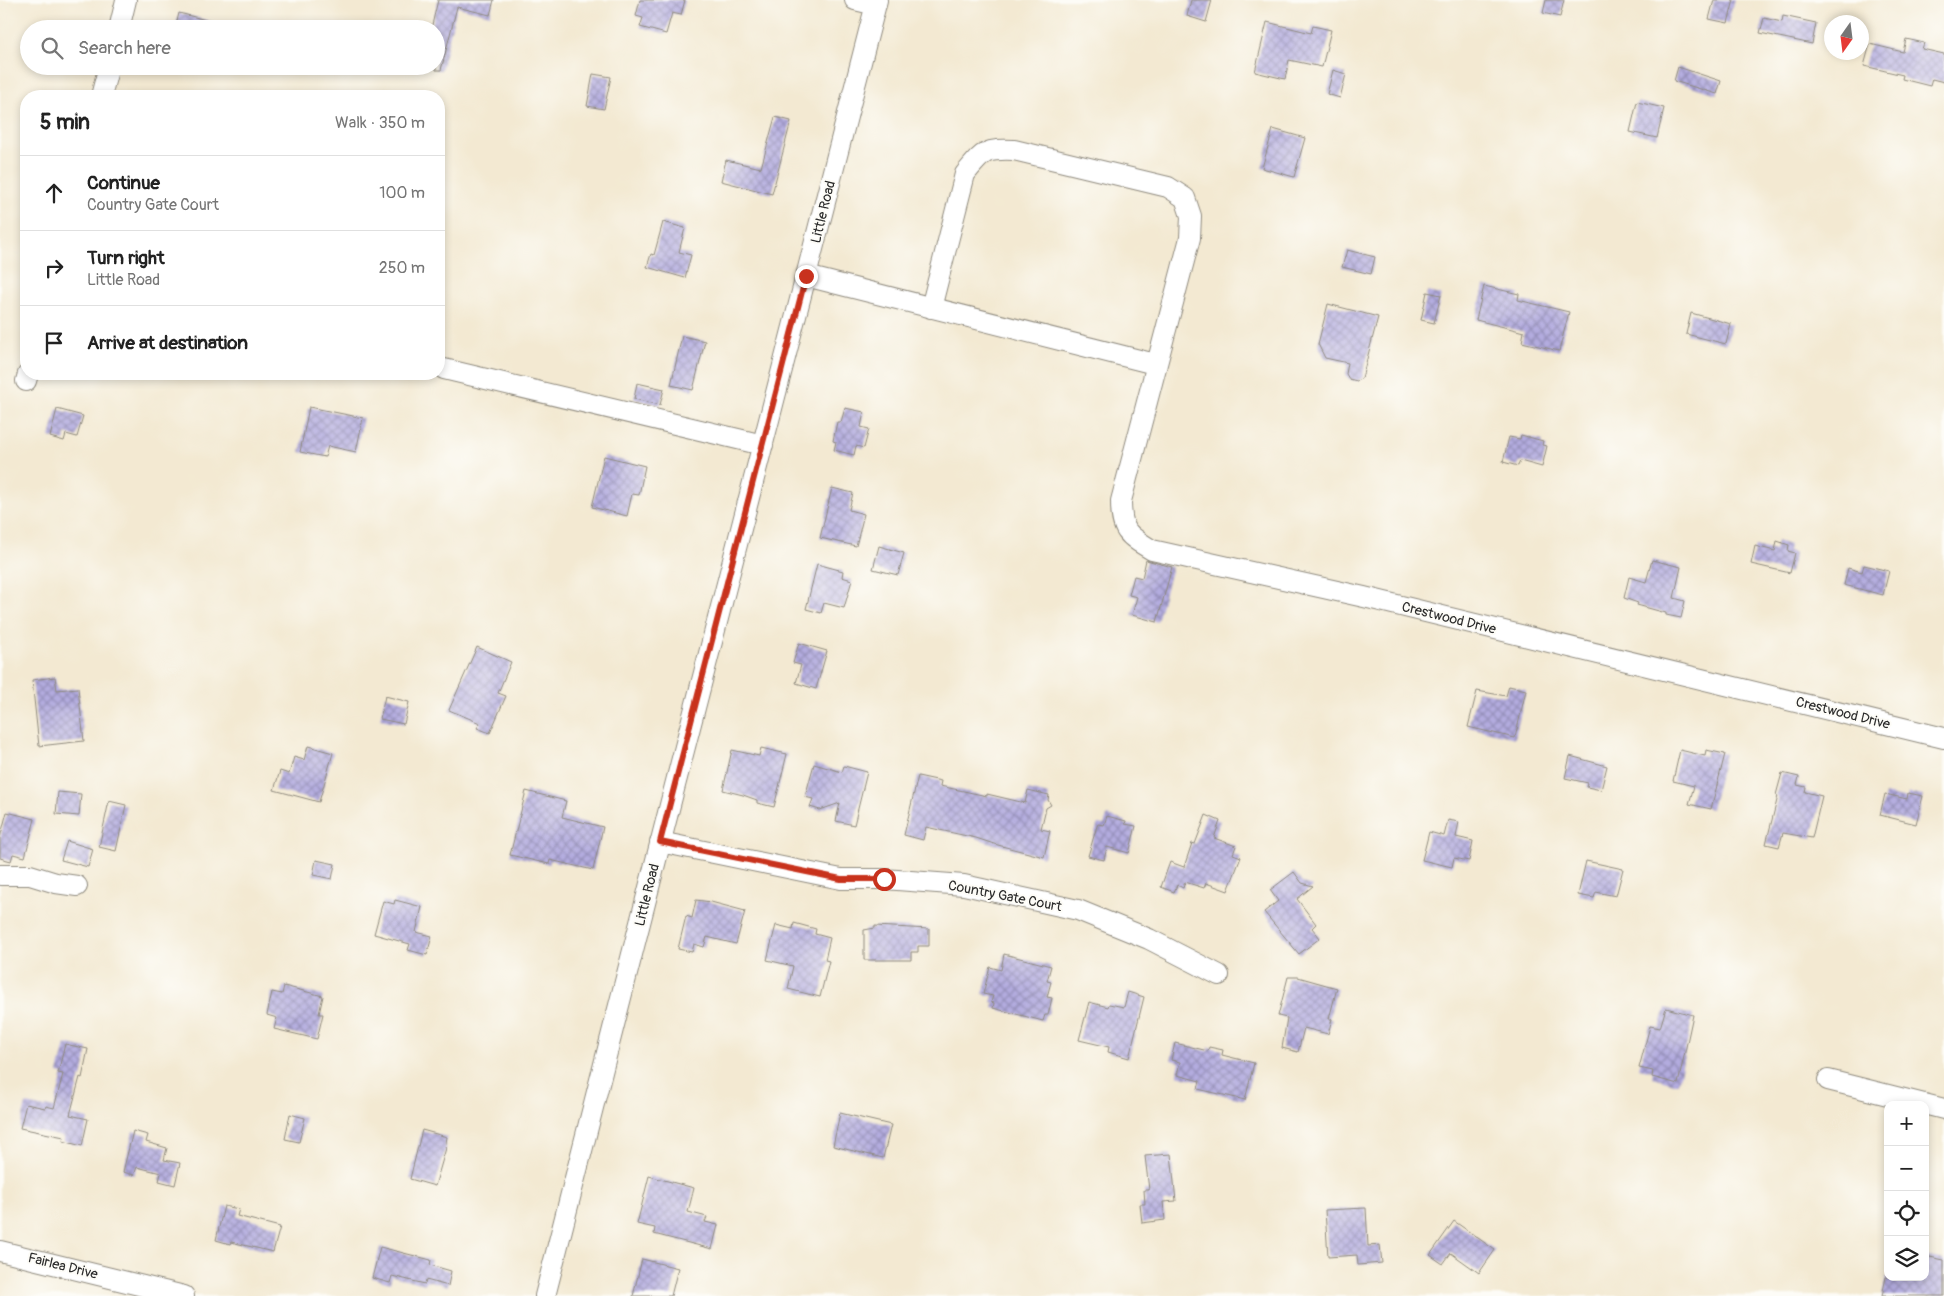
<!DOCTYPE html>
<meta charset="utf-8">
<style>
body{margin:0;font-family:Pangolin,sans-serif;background:#f2f2f2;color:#222}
.controls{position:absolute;right:15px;bottom:15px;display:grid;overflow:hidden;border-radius:10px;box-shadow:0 2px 8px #0003}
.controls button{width:45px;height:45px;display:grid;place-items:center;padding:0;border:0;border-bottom:1px solid #e0e0e0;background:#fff;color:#222;font:25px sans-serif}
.compass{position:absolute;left:1824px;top:15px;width:45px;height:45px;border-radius:50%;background:#fff;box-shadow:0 2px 8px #0003;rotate:194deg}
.stop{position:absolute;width:15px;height:15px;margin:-11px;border:4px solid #c8321e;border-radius:50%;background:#fff}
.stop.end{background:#c8321e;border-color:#fff;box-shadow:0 1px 5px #0008}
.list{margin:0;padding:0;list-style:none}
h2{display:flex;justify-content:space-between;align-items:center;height:65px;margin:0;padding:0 20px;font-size:21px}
h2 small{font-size:16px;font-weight:400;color:#767676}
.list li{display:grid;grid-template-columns:32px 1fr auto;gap:15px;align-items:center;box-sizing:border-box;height:75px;padding:0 20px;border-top:1px solid #e0e0e0}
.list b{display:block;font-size:19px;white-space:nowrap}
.list p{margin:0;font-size:16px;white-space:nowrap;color:#767676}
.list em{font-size:16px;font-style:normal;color:#767676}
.icon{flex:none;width:28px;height:28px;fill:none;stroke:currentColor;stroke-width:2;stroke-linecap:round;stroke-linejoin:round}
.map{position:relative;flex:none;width:1944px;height:1296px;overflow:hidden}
.search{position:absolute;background:#fff;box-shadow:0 2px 8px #0003;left:20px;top:20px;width:425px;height:55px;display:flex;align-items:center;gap:12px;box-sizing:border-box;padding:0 18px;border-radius:28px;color:#767676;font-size:19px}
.panel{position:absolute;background:#fff;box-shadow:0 2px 8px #0003;left:20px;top:90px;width:425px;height:290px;border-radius:20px}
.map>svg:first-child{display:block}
.building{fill:url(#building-cross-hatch)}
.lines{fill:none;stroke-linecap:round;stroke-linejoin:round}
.minor-casing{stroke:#8f8a7e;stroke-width:22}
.minor{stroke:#fff;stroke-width:20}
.route{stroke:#c8321e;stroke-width:6}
.labels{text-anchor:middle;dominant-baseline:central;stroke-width:4;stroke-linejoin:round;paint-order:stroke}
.street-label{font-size:14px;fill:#2b2b2b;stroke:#fdfcf7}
</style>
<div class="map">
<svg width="1944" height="1296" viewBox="0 0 1944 1296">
<defs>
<pattern id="building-cross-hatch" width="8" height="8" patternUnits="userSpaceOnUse" patternTransform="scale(1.25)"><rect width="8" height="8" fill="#b3acdf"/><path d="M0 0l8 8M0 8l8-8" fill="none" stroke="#928cb5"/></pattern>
</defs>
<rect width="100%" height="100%" fill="#fdfcf7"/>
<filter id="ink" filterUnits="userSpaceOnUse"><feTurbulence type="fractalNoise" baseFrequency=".02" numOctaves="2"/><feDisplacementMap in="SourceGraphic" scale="10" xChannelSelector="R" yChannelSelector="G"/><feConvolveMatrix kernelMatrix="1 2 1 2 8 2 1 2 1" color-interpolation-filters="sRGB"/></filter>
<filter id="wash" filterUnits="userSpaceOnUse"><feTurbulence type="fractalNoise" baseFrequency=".0096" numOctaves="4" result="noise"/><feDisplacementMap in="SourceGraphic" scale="20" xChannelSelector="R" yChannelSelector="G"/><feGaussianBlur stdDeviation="1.12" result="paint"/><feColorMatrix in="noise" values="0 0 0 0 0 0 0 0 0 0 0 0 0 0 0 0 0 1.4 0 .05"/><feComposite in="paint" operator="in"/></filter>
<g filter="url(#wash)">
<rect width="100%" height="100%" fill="#f3e9d2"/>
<g id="blocks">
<path class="building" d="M438,0H494L490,15L457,7L441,70H436V29H431Z
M640,0H685L681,15L672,13L666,34L640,27L643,18L636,16Z
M1191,0H1212L1206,22L1187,16Z
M1546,0H1564L1560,17L1543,13Z
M1714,0H1734L1728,23L1709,19Z
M179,13L222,24V29H175Z
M1783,16L1816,23L1812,44L1760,33L1764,18L1782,22Z
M1267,22L1311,33L1313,26L1331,30L1322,67L1289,60L1285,79L1255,72Z
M1906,39L1924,43L1922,49L1944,54V82L1932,79L1930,86L1902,79L1903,75L1864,66L1870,44L1903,52Z
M1678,67L1721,81L1717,94L1674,81Z
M1333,70L1346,74L1340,98L1327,94Z
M593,74L611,77L604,109L587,106Z
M1637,102L1664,108L1657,138L1630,132Z
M775,117L791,121L772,194L721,181L726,160L761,168Z
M1273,129L1305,138L1294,177L1262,168Z
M663,222L685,228L679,252L691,255L685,278L647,267L651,254L654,255Z
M1347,250L1375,257L1371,274L1342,267Z
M1484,286L1519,294L1518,300L1569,312L1559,351L1522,342L1524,332L1476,320Z
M1427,292L1441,295L1434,323L1421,320Z
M1328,304L1378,317L1362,378L1357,381L1349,379L1346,374L1348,363L1325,358L1318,344Z
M1691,313L1731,324L1726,344L1686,334Z
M682,336L705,341L693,390L671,385Z
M637,383L664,389L660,405L634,399Z
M309,407L363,418L356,452L328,446L325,457L300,452Z
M845,408L864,412L861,427L869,429L864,448L856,446L854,455L834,450L836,442L833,441L837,422H841Z
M57,409L83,416L77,437L66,434L64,441L50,437Z
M1521,435L1543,441L1542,445L1547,446L1542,467L1520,461L1518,466L1503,462L1509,437L1520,439Z
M604,456L645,466L639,495L632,494L627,516L592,507Z
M832,488L853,493L849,510L864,514L856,546L820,538Z
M1777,541L1789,545L1788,551L1795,553L1790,573L1751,564L1755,546L1775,551Z
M879,546L904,553L898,575L873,569Z
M1146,560L1172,567L1157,622L1132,615L1137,597L1129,595L1134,576L1142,578Z
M1652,560L1681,567L1674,598L1685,601L1681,618L1666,615V613L1637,605L1638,603L1624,598L1629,577L1646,582Z
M817,564L843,571L842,577L852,580L844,608L824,603L821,613L806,609Z
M1864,565L1889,571L1883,595L1844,585L1848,568L1862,572Z
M799,643L827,651L816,689L796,683L801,665L793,663Z
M477,647L511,662L498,693L506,696L490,733L477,728L480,723L449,710Z
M55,677L57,690L78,688L84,741L39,746L32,680Z
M1509,686L1526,690L1515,738L1468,727L1477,691L1506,696Z
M385,696L409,702L404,724L380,719Z
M308,746L333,753L319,802L274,790L280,771L289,774L294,757L304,760Z
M761,748L787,754L774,807L757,803V800L743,795L723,790L732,750L759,756Z
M1680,750L1705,756L1706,750L1725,754L1711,809L1689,804L1694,786L1673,781Z
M1570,756L1607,766L1601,790L1587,787L1588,783L1565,778Z
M814,764L842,772L844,766L867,772L854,825L836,821L840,803L820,810L810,807L813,799L805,797Z
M1782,773L1799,777L1797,785L1806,787L1805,792L1822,796L1812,838L1783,833L1779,847L1766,844L1778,796L1776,795Z
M918,776L941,781L940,786L987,796V794L1025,803L1028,790L1049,795L1048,800L1051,805L1046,808L1041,829L1050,831L1044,857L994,844L976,838L926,827L923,840L904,835Z
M526,791L566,801L562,817L603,827L593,870L550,860L549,864L510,855Z
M58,792L81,794L79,816L56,814Z
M1908,793L1923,796L1916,824L1880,815L1885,794L1907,799Z
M109,801L126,805L116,851L99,847Z
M7,812L35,819L25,857L13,854L11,861L0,858V838Z
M1206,815L1220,821L1214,838L1236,846L1233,854L1241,857L1228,891L1206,883L1204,888L1185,882L1183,888L1177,885L1174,892L1161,887L1170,862L1184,867L1192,843L1195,844Z
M1107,816L1126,821L1125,824L1136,826L1129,853L1107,847L1104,860L1088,856L1097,826L1098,824L1104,825Z
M1448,820L1459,822L1456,837L1473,841L1469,861L1454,858L1452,867L1422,860L1429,832L1444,836Z
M67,841L93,849L88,867L61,860Z
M316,860L335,864L332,879L313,875Z
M1586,861L1623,869L1616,896L1596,892L1594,898L1578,895Z
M1294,872L1302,883L1313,886L1297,899L1316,924L1312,928L1320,938L1299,954L1264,912L1278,901L1270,890Z
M395,900L422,907L416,932L432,936L427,955L408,950L410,944L374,934L383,901L394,904Z
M696,900L711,902L745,911L736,944L707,937L704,947L694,944L692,952L678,949L686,916L692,918Z
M794,923L816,929L815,934L830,938L825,960L829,961L820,997L788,989L793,966L767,960L776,925L793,929Z
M875,926L929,929V946H918V952H911V960H864V930L875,928Z
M1004,954L1051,966L1047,981L1051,982L1047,997L1052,998L1048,1015H1045L1043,1021L993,1008L994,1003L991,1002L993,996L983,994L990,967L1001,970Z
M1288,977H1298L1337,988L1329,1019H1332L1328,1034L1304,1028L1298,1052L1282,1048L1287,1018L1278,1016Z
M284,986L323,996L319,1014H323L317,1039L274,1029L277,1018L267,1015L272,992L282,994Z
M1128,992L1144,997L1129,1058L1108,1052L1109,1047L1079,1040L1089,1002L1108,1007L1109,1004L1124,1007Z
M1666,1008L1693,1015L1678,1084L1652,1077L1653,1071L1639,1068L1650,1026L1660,1028Z
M1175,1043L1208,1051L1209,1047L1223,1050L1222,1055L1254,1063L1245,1100L1198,1089L1200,1081L1177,1075L1180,1062L1171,1060Z
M65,1044L88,1049L82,1078L80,1077L70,1115L88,1119L82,1146L63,1141L64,1137L20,1128L26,1104L45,1108L46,1106L54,1108L63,1074L58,1073Z
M840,1113L891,1125L883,1158L833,1146Z
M290,1114L305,1118L299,1142L285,1139Z
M422,1130L447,1137L445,1148H446L435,1186L410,1179Z
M133,1131L148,1135L146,1142L167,1148L164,1160L180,1163L175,1185L159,1181L161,1173L137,1167L134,1175L123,1172Z
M1171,1154L1176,1201L1163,1202L1165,1220L1142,1223L1140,1204H1145L1144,1190H1149L1145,1156Z
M649,1176L694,1188L688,1212L707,1217L705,1222L718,1225L712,1249L654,1234L655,1228L637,1224Z
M224,1206L239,1209L237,1216L280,1227L273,1252L231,1242L230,1244L216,1240Z
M1366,1208L1368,1246L1380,1245L1382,1263L1358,1265L1357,1255L1328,1257L1325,1210Z
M1454,1221L1495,1250L1479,1273L1451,1253L1443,1264L1430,1255Z
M380,1247L431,1260L430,1265L451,1271L448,1286L426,1280L425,1284L392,1276L390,1283L372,1278Z
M1925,1256L1944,1260V1296H1882L1886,1277H1925Z
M642,1259L678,1268L671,1296H633Z"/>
</g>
</g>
<g filter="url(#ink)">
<use href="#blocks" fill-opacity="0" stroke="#8f8a7e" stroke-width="1"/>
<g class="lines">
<defs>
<path id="minor" d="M855,0L876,5
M119,29L126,0
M101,96L109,66
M806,276L1155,364
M931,308L965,174C984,151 984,149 1014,150L1168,187L1185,198L1191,216L1190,238L1121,501C1121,531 1127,535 1152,550L1364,597L1944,738
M444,369L763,445
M26,381L28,374
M660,842L841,879H884L964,885L1078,910L1149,939L1219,975
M0,875H30L56,883L77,886
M1828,1080L1944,1109
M0,1251L184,1296
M545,1296L670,805L877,0"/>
</defs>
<use href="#minor" class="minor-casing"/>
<use href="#minor" class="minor"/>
</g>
</g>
<g class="lines" filter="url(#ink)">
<path class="route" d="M806,276L660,842L841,879H884"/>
</g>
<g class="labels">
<g class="street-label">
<text transform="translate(823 212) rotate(-76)">Little Road</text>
<text transform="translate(1449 618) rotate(14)">Crestwood Drive</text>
<text transform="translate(1843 713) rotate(14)">Crestwood Drive</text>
<text transform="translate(647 895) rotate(-76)">Little Road</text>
<text transform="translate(1005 896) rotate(11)">Country Gate Court</text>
<text transform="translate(63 1266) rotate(14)">Fairlea Drive</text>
</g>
</g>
</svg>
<div class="controls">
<button>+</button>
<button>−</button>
<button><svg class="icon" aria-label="locate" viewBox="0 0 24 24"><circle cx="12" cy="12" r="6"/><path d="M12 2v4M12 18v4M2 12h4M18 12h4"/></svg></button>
<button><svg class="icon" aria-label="layers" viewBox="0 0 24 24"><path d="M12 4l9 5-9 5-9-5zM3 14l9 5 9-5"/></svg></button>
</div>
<svg class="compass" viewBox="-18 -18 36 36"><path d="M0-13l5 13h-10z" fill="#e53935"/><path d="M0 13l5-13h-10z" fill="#767676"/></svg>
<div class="stop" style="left:884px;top:879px"></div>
<div class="stop end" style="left:806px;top:276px"></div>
<div class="search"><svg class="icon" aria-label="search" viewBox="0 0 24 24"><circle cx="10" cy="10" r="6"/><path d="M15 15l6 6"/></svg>Search here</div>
<section class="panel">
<h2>5 min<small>Walk · 350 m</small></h2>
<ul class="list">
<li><svg class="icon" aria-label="ahead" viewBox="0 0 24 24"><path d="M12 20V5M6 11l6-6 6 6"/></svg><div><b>Continue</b><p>Country Gate Court</p></div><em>100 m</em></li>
<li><svg class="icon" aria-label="right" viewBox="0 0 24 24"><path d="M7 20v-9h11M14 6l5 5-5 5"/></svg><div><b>Turn right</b><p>Little Road</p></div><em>250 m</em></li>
<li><svg class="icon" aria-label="arrive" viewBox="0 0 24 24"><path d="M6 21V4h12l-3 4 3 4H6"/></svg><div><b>Arrive at destination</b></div></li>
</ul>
</section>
</div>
